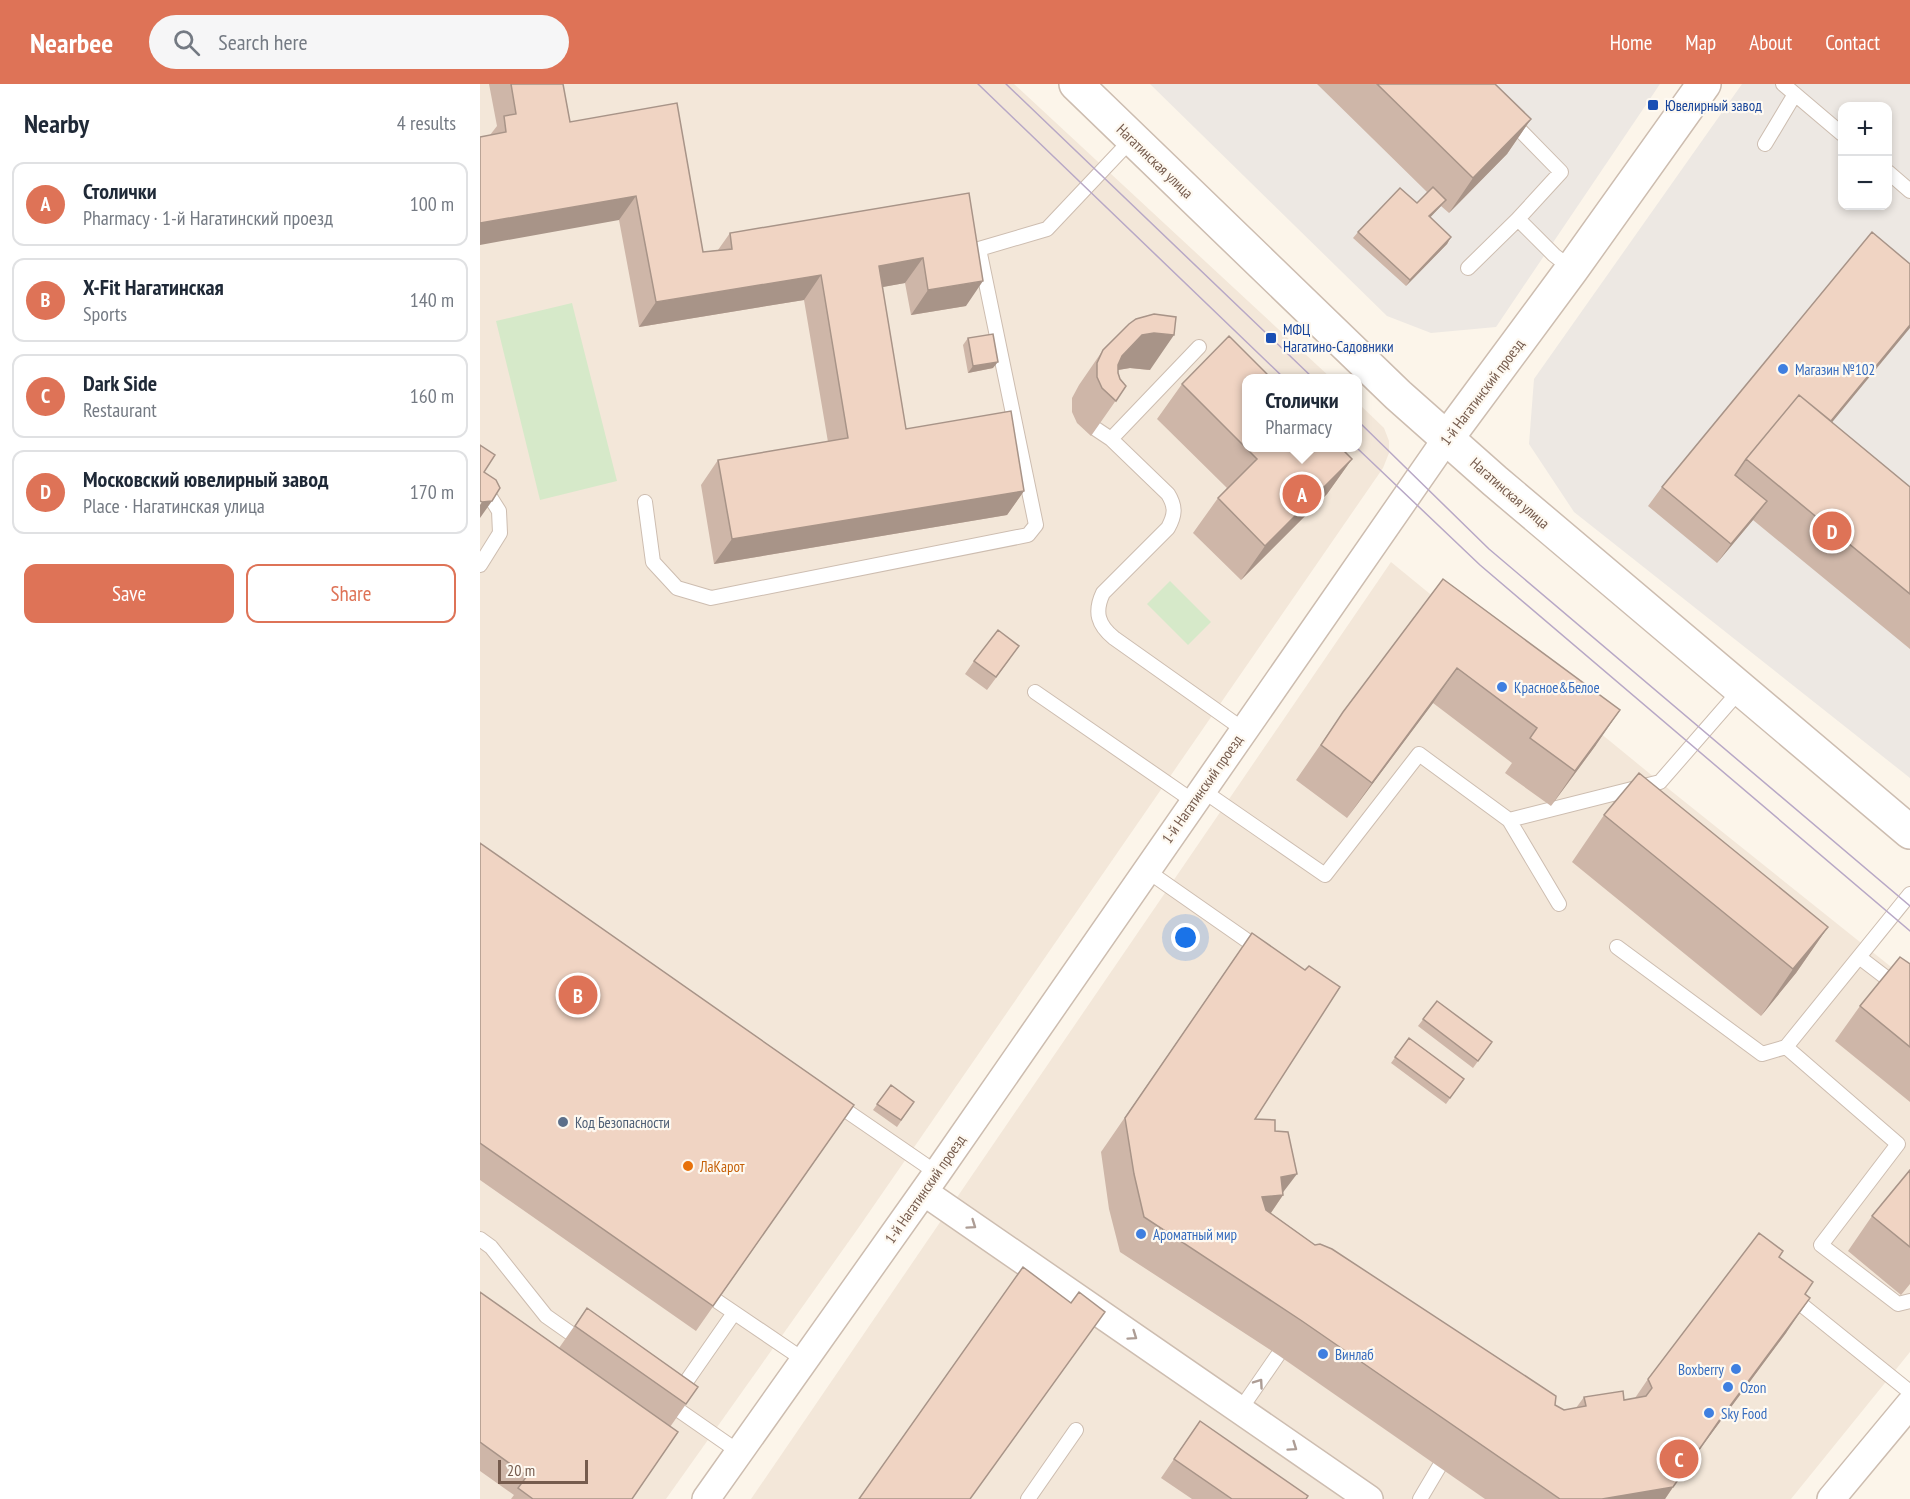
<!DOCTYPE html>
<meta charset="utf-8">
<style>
body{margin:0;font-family:"PT Sans Narrow",sans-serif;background:#f6f6f7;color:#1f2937}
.controls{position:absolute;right:18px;top:18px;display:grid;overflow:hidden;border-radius:12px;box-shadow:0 3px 9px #0003}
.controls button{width:54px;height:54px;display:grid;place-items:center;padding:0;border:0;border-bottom:2px solid #e0e1e3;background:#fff;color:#1f2937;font:30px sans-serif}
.scale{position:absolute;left:18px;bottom:15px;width:90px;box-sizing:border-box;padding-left:6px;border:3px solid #765c4e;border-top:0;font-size:16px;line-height:21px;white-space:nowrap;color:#765c4e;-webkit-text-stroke:4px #fef9f1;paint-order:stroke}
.you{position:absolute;left:706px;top:854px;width:21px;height:21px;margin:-15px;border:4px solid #fff;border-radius:50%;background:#1a73e8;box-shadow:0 0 0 9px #1a73e833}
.badge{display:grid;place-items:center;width:39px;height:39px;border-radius:50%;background:#de7357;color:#fff;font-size:20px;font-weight:700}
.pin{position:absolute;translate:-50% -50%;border:3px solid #fff;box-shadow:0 2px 6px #0006}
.popup{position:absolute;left:762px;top:290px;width:120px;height:78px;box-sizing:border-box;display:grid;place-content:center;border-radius:12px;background:#fff;filter:drop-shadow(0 2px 4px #0005);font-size:20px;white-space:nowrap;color:#747a83}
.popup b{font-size:22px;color:#1f2937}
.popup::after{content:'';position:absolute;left:50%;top:100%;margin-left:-12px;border:12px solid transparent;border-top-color:#fff}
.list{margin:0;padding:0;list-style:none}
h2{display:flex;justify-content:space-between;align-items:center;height:78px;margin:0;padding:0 24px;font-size:26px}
h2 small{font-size:20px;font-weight:400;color:#747a83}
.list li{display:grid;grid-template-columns:39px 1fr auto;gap:18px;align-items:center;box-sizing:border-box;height:84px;margin:0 12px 12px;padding:0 12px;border:2px solid #e0e1e3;border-radius:12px}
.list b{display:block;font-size:22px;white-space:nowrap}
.list p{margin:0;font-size:20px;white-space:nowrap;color:#747a83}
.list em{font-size:20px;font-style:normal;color:#747a83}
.actions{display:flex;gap:12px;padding:18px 24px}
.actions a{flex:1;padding:14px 0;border:2px solid #de7357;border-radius:12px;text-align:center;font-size:21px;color:#de7357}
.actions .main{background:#de7357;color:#fff}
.icon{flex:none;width:33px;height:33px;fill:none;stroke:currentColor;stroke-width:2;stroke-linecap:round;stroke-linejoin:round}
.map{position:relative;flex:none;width:1430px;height:1415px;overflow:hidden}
header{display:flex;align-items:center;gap:36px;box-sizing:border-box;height:84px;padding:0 30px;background:#de7357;color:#fff}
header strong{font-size:28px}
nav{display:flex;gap:33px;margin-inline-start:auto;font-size:21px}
.search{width:420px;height:54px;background:#f6f6f7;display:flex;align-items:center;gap:15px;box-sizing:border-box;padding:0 21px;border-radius:33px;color:#747a83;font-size:22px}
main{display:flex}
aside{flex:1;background:#fff}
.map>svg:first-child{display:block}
.residential{fill:#f3e7d9}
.industrial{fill:#ede8e3;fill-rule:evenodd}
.green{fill:#d6e9c9}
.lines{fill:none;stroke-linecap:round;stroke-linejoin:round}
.service-casing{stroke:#cdbdb0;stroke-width:16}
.minor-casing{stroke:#cdbdb0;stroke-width:30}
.tertiary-casing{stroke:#cdbdb0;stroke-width:36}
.service{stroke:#fff;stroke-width:14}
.minor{stroke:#fff;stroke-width:27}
.tertiary{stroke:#fff;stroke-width:33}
.tram{stroke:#b8a8c6;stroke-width:1.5}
.wall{fill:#ceb6a8}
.shaded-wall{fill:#a89488}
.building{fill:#f0d4c3;stroke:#a89488;stroke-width:1.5}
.oneway{stroke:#ad9d95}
.transit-dot{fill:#1a4fb4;stroke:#fef9f1;stroke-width:2}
.shop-dot{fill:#3f7fe0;stroke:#fef9f1;stroke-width:2}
.service-dot{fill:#5c6f8a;stroke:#fef9f1;stroke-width:2}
.food-dot{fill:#e8710a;stroke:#fef9f1;stroke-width:2}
.labels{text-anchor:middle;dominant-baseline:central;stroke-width:4.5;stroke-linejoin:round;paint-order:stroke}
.transit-label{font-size:15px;fill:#164399;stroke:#fef9f1;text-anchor:start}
.street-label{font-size:15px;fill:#765c4e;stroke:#fef9f1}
.shop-label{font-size:15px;fill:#366cbe;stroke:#fef9f1;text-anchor:start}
.service-label{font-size:15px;fill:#4e5e75;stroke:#fef9f1;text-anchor:start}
.food-label{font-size:15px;fill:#c56008;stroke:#fef9f1;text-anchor:start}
</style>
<header>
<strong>Nearbee</strong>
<div class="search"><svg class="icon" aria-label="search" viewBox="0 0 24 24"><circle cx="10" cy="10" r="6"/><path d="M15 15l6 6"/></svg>Search here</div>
<nav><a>Home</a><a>Map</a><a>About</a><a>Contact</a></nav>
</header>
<main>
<aside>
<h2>Nearby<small>4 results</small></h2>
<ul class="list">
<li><span class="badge">A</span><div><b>Столички</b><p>Pharmacy · 1-й Нагатинский проезд</p></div><em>100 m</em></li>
<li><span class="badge">B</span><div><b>X-Fit Нагатинская</b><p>Sports</p></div><em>140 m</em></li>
<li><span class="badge">C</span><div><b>Dark Side</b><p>Restaurant</p></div><em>160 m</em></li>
<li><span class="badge">D</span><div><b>Московский ювелирный завод</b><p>Place · Нагатинская улица</p></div><em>170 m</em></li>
</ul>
<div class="actions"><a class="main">Save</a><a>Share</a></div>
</aside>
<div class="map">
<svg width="1430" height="1415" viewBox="0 0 1430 1415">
<rect width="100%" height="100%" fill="#fcf5ea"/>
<path class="residential" d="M0,0H534L851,294H766V364H878V319L904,344L909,357V369L903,384L379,1143L186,1415H0Z
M911,478L1180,698L1430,898V1268L1311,1415H271Z"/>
<path class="industrial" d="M670,0H1180L1016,243L951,249L907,232Z
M1262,0H1430V694L1094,428L1049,360L1054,295ZM1362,22H1408V122H1362Z"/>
<path class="green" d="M92,219L137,397L60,416L16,237Z
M690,497L731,538L708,561L667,520Z"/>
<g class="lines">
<defs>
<path id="service" d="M1303,0L1362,50
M1031,37L1081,88L1038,135
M1285,60L1315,10
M1408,88L1430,107
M988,184L1038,135L1074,171L1092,185
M616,345L631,355L688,410C696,423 695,431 688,444L623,509C614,528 618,541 634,554L764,646
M631,355L719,263
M0,397L19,427L20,449L0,481
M165,418L173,478L197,504L231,514L548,451L556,441L499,165L567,145L652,55
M555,608L713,717
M722,706L845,791L939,670L1029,736L1079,820
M1029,736L1180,698L1261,605
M666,786L782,867
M1430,810L1306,963L1418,1060L1341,1161L1418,1220L1430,1217
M1137,863L1282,970L1306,963
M1379,873L1430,912
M355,1019L457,1089
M0,1155L11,1163L66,1232L103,1258
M237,1217L324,1276
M1317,1217L1430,1308
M199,1308L254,1229
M187,1318L259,1368
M760,1326L798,1271
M548,1415L596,1346
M940,1415L959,1383"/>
<path id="minor" d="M444,1108L889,1415
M226,1415L457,1089L967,354
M1351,1415L1430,1320"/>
<path id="tertiary" d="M596,0L918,311L1015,397L1430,748
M967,354L1092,185L1224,0"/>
</defs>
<use href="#service" class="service-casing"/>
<use href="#minor" class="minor-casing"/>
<use href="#tertiary" class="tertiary-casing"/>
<use href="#service" class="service"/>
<use href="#minor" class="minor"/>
<use href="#tertiary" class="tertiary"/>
<path class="tram" d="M498,0L804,294
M526,0L833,294
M878,337L1009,465L1430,822
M877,364L1000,481L1430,847"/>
</g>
<path class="wall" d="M9,0H83L90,38L223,168L238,166L250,149L489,109L486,222L431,231L425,199L402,203L426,345L544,407L527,431L234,480L221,401L238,376L348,358L324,216L159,243L139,136L10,51L17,42Z
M837,0H1015L1051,35L1027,70L969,129L961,122L950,133L971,153L967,160L926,202L873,154L878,148L937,119L947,108Z
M488,254L513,284L488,289L483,261Z
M623,266L670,286L650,284L638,286L640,295L646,302L611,352L597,339L592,328V314L599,301Z
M702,300L872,375L847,410L761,496L713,449L738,414L747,404L677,335Z
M1352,339L1430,403V565L1273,436L1237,479L1168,422L1182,403Z
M963,495L1116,661L1071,722L1025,689L1032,679L953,619L867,734L816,696L863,628Z
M530,575L507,606L485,590L494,577Z
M1124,731L1348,843L1316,889L1281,932L1092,778Z
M0,759L374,1021L216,1247L0,1096Z
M772,849L775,1035L795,1047L803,1111L791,1129L835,1161L1075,1321L1084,1326L1096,1324L1104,1313L1144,1316L1155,1314L1168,1295L1299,1173L1325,1210L1306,1249L1218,1367L1185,1415H1005L798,1271L640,1168L629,1125L621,1068Z
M1430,880V1018L1355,957L1380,922Z
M957,917L1012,958L993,984L938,942Z
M929,954L984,995L966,1020L911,979Z
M411,1001L434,1018L417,1043L393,1026Z
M1430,1086V1200L1421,1211L1368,1167L1392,1132Z
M0,1208L79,1264L107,1224L218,1303L190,1343L152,1415H31L34,1411L0,1387Z
M720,1337L826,1415H712L681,1394Z"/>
<path class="shaded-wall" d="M1051,35L1027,70L969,129L993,94Z
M156,112L139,136L0,161V139Z
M966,116L961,122L945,139L949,132Z
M971,153L967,160L926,202L930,196Z
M443,174L425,199L381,207L399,182Z
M341,191L324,216L159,243L176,218Z
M503,197L486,222L431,231L448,206Z
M1430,241V244L1325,371L1338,352Z
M674,249L694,251L670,286L650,284L638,286L621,303L642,272L662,251Z
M518,278L513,284L488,289L493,282Z
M872,375L847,410L761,496L785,462Z
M544,407L527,431L234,480L252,455Z
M12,417L0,434V421L2,418Z
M1287,417L1273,436L1237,479L1251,460Z
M977,584L953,619L867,734L892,699Z
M1140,626L1116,661L1071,722L1095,687Z
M1348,843L1316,889L1281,932L1313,885Z
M817,1090L801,1111H803L779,1146L782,1113L801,1093Z
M1330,1214L1306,1249L1217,1369L1241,1334Z
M1193,1403L1185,1415H1122Z"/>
<path class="building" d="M31,0H83L90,38L197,19L223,168L252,165L250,149L489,109L503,197L448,206L443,174L399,182L426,345L531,327L544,407L252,455L238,376L368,354L341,191L176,218L156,112L0,139V53L26,48L24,32L36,30Z
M897,0H1015L1051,35L993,94Z
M953,103L966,116L949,132L971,153L930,196L878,148L920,104L937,119Z
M1392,148L1430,180V241L1351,337L1319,311L1266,375L1255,391L1287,417L1251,460L1182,403Z
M674,230L696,233L694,251L674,249L662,251L642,272L638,281V289L640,295L646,302L636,317L622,304L617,293V279L623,266L649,240L656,235Z
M513,250L518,278L493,282L488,254Z
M749,252L791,294H766V363H860L872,375L785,462L738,414L777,375L702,300Z
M1319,311L1430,403V510L1266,375Z
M0,361L15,371L4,388L16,396L20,404L12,417L2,418L0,417Z
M963,495L1140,626L1095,687L1050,654L1057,644L977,584L892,699L841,661L863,628Z
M518,546L539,562L516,593L494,577Z
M1159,689L1348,843L1313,885L1124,731Z
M0,759L374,1021L233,1222L0,1059Z
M772,849L825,886L829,882L860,903L775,1035L795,1036V1047L808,1048L817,1090L801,1093L803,1111L782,1113L786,1126L835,1161L840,1160L852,1165L1076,1312L1075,1321L1084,1326L1106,1322L1104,1313L1143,1307L1144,1316L1166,1312L1172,1304L1168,1295L1279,1149L1303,1167L1299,1173L1333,1198L1325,1210L1330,1214L1241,1334L1193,1403L1122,1415H1080L822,1237L664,1133L654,1090L645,1034Z
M1420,873L1430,880V963L1380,922Z
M957,917L1012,958L998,977L943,935Z
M929,954L984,995L970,1014L915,973Z
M411,1001L434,1018L421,1036L397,1020Z
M1430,1086V1163L1392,1132Z
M543,1183L591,1219L599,1208L625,1228L490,1415H379Z
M0,1208L198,1348L152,1415H53L38,1404L47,1392L0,1358Z
M107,1224L218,1303L206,1320L95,1242Z
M720,1337L828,1412L826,1415H752L694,1375Z"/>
<defs><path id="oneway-chevron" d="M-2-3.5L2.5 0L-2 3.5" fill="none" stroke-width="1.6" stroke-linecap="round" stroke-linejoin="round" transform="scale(1.5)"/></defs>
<g class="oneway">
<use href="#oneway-chevron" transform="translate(492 1141) rotate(35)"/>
<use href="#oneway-chevron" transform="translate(653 1252) rotate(35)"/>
<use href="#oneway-chevron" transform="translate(779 1299) rotate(-55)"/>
<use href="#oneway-chevron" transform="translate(813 1363) rotate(35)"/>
</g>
<g class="transit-dot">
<rect x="1167" y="15" width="12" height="12" rx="3"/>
<rect x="785" y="248" width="12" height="12" rx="3"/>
</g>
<g class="shop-dot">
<circle cx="1303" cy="285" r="6"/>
<circle cx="1022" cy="603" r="6"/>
<circle cx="661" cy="1150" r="6"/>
<circle cx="843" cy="1270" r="6"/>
<circle cx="1256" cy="1285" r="6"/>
<circle cx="1248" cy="1303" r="6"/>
<circle cx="1229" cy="1329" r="6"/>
</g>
<circle class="service-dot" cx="83" cy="1038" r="6"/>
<circle class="food-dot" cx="208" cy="1082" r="6"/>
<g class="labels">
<g class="transit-label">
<text x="1185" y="21">Ювелирный завод</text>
<text x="803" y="245">МФЦ<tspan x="803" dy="17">Нагатино-Садовники</tspan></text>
</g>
<g class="street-label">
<text transform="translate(675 77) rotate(44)">Нагатинская улица</text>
<text transform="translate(1002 308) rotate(-53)">1-й Нагатинский проезд</text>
<text transform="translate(1030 409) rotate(41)">Нагатинская улица</text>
<text transform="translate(722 705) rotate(-55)">1-й Нагатинский проезд</text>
<text transform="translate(445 1105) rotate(-55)">1-й Нагатинский проезд</text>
</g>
<g class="shop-label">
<text x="1315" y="285">Магазин №102</text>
<text x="1034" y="603">Красное&amp;Белое</text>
<text x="673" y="1150">Ароматный мир</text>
<text x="855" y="1270">Винлаб</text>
<text x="1244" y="1285" text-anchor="end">Boxberry</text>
<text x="1260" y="1303">Ozon</text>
<text x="1241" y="1329">Sky Food</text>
</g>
<g class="service-label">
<text x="95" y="1038">Код Безопасности</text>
</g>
<g class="food-label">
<text x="220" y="1082">ЛаКарот</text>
</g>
</g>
</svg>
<div class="controls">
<button>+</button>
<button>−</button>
</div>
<div class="scale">20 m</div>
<div class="you"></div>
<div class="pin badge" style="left:822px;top:410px">A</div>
<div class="popup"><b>Столички</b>Pharmacy</div>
<div class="pin badge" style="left:98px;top:911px">B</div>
<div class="pin badge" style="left:1199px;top:1375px">C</div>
<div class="pin badge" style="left:1352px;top:447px">D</div>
</div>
</main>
